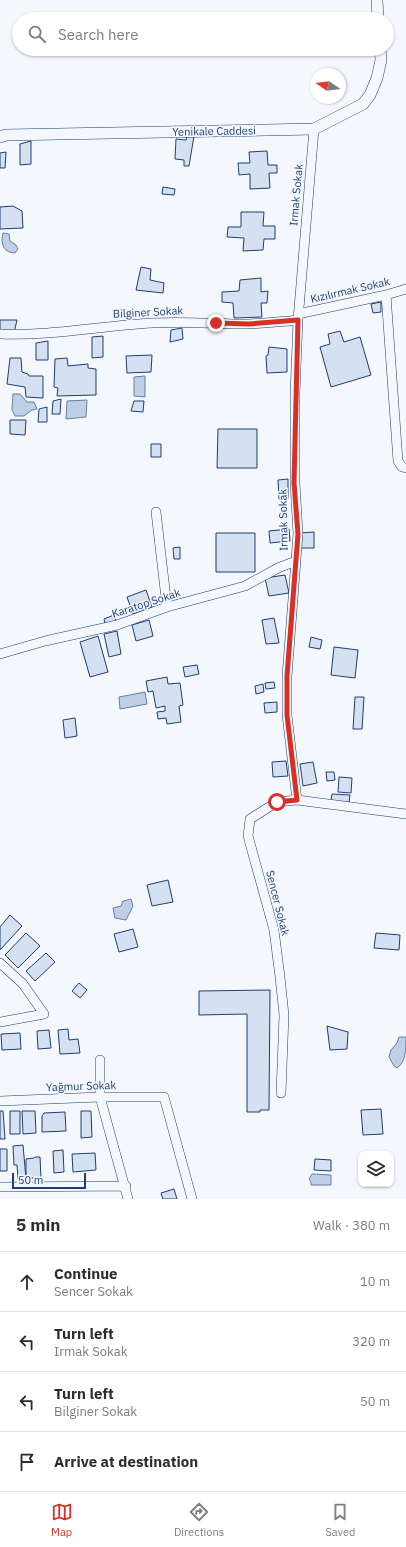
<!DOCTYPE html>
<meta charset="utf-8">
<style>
body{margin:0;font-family:"IBM Plex Sans",sans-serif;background:#f7f7f7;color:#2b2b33}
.controls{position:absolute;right:12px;bottom:12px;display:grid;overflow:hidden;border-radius:8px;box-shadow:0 1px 3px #0004}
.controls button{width:36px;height:36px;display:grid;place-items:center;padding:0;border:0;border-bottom:1px solid #e1e1e2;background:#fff;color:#2b2b33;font:20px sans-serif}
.compass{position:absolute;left:310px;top:68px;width:36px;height:36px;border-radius:50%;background:#fff;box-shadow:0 1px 3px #0004;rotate:283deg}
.scale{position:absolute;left:12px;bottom:10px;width:74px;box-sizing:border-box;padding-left:4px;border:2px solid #1d3f73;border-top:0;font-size:11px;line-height:14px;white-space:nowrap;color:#1d3f73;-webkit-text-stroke:3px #f4f7fb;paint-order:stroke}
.stop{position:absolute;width:12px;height:12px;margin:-9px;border:3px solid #d93025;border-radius:50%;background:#fff}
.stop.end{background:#d93025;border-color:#fff;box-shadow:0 1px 4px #0008}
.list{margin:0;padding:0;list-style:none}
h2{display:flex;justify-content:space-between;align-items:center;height:52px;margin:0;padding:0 16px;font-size:17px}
h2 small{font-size:13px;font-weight:400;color:#7c7c81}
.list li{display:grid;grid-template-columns:26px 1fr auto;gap:12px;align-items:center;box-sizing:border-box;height:60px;padding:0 16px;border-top:1px solid #e1e1e2}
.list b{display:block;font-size:15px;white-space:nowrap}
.list p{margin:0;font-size:13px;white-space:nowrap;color:#7c7c81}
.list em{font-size:13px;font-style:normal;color:#7c7c81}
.icon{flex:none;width:22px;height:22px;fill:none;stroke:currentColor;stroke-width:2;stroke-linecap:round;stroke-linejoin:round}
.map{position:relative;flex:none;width:406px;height:1199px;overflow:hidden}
.search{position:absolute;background:#fff;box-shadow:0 1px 3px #0004;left:12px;right:12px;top:12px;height:44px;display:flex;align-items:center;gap:10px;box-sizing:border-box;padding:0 14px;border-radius:22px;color:#7c7c81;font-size:15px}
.sheet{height:292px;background:#fff}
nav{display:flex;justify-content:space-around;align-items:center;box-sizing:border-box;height:56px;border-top:1px solid #e1e1e2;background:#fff;font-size:11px;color:#7c7c81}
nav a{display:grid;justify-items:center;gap:2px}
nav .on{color:#d93025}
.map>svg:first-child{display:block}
.water{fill:#bed0e5;stroke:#687fa3}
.building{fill:#d5e0f0;stroke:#1d3f73}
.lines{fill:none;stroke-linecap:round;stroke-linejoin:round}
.minor-casing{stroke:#1d3f73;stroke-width:10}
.tertiary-casing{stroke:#1d3f73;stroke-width:12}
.minor{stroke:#f4f7fb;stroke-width:9}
.tertiary{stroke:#f4f7fb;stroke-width:11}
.route{stroke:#d93025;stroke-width:5}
.labels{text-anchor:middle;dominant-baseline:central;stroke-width:3;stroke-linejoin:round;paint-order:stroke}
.street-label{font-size:11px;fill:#1d3f73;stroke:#f4f7fb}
</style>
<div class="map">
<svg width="406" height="1199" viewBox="0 0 406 1199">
<rect width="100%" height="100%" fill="#f4f7fb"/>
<path class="water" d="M3,233L9,234L10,241L16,245L18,249L15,253C4,253 0,244 3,233Z
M145,376V397L134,396V377Z
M13,394H20L27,402H34L37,409L32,410L24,416H15L12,410Z
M87,400L86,417L66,419L67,401Z
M145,692L147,704L120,709L119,697Z
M131,899L133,906L126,920L115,918L113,908L121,906L123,901Z
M399,1037H406C406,1049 406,1062 397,1068L394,1066L389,1057L391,1050L397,1043Z
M312,1174L331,1175V1185H311V1182L309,1179Z"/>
<path class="building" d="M187,136H194L189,166H184V160L175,159L176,139L186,140Z
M31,141V164L20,165V144Z
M267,151L268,165H277V173H269L270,188L250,189V174L239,175L238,163H250L249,152Z
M6,152L5,168H0V153Z
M163,187L175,189L174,195L162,194Z
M13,206L22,211L23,228L0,229V207Z
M241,212H264L263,226H275V239H264L263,250L243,251L244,238L227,237L228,227H241Z
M141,267L151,269L150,280L164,283L163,293L136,290Z
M261,278V292L268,291L267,303H261L262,317L234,318L233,303L222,302V292L239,291L240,280Z
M381,302V312L373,313L371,304Z
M0,320H17L14,333H0Z
M182,328L183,339L170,342L171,330Z
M340,331L344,342L360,337L371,375L331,387L320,347L330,344L328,334Z
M103,336V357L92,358V337Z
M48,341V360H36V343Z
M269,347L287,349V372L267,373L266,356L268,355Z
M152,355L151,372L127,373L126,356Z
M10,358H21L22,372L28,374L29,376H43V398L26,397L25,387L7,384Z
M67,358L68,366L88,364V368L96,369V395L57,396L58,388L54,387L55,359Z
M61,399L60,414H52L53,401Z
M134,401H144L143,412L131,411Z
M47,407V422H38L39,409Z
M10,420H26L25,435L10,434Z
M218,429H257V468H217Z
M151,444H161V457H151Z
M288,479V499H279L278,480Z
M289,529L290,541L270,543L269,531Z
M314,532V548H300V533Z
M216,533H255V572H216Z
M180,547V559H174L173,548Z
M285,575L289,593L269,596L265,578Z
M146,590L152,607L133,614L127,597Z
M114,615L116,621L105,624L104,619Z
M274,618L279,643L266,644L262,620Z
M149,620L153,636L136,641L132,625Z
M117,631L121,654L109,657L104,634Z
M98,636L108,672L90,677L80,642Z
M311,637L322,640L320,649L309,647Z
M334,647L358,650L355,678L331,675Z
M197,665L199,674L185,677L183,667Z
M167,677L168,684L180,683L183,705L179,706L181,722L167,724L166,718L158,719L157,712L165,711V706L156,708L153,691L148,692L146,681Z
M274,682L275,688L266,689L265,683Z
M263,684L264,692L256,694L255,686Z
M355,697H364L362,729H353Z
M277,702V712L265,713L264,703Z
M75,718L77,736L65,738L63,720Z
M286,761L288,776L273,777L272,762Z
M313,762L317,783L303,786L300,764Z
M326,772H334L335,780L327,781Z
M339,777L352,778L351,793L338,792Z
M332,794L350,795L349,803L331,801Z
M168,880L173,902L152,906L147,885Z
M10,915L22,926L0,950V927Z
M133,929L138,947L119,952L114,934Z
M26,933L40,946L18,968L5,955Z
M376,933L400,935L399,950L374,948Z
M46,953L55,962L35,981L26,971Z
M79,983L87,990L80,998L72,991Z
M270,990L269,1110H260V1112H247V1014L199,1015V991Z
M327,1026L348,1032L347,1049L330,1050Z
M68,1029L69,1040L78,1039L80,1053L60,1054L58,1030Z
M49,1030L51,1048L38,1049L37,1031Z
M20,1033L21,1049L2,1050L1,1034Z
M381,1109L383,1134L363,1135L361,1110Z
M0,1111H3L5,1139H0Z
M10,1111H20V1134H10Z
M22,1111H35L36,1133L23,1134Z
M81,1111H91L92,1137L81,1138Z
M65,1112L66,1131L42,1132V1116L44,1113Z
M23,1145L26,1179H18L17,1165H14L13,1146Z
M0,1149H7V1171H0Z
M63,1150L64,1172L54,1173L53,1151Z
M95,1153L96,1170L73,1172L72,1154Z
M35,1157H40L41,1178H26V1159L34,1158Z
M315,1159L331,1160V1171L314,1170Z
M174,1189L177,1199H163L161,1193Z"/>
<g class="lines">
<defs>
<path id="minor" d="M314,129L298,320L295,393V483L298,534L287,676V715L297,800L406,814
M386,295L398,461L402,467L406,468
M298,314L386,295L406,289
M0,334C51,336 101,326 152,323C184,321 216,324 249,324C265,323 281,322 298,320
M156,512L167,607
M0,654L45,641L117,625L167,607L245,586L278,568L296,561
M0,963L23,984L44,1014L0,1022
M100,1060V1097L128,1199
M281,1093L284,1015L280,977L274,930L248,836L250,819L277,802L297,800
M0,1101L100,1097H164L192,1199
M0,1187L126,1186"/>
<path id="tertiary" d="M377,0L378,19
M0,137L6,135L314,129L363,104L370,95L377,78L381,60L380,49"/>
</defs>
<use href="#minor" class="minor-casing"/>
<use href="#tertiary" class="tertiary-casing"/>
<use href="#minor" class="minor"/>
<use href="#tertiary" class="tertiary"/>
</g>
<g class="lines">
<path class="route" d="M216,323L249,324L298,320L294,483L298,534L287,676V715L297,800L277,802"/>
</g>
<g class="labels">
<g class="street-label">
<text transform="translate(214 131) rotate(-1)">Yenikale Caddesi</text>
<text transform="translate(296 195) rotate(-85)">Irmak Sokak</text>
<text transform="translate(350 290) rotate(-13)">Kızılırmak Sokak</text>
<text transform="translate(148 312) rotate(-3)">Bilginer Sokak</text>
<text transform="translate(283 520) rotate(-91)">Irmak Sokak</text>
<text transform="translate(146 603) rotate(-18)">Karatop Sokak</text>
<text transform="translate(278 903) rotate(76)">Sencer Sokak</text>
<text transform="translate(81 1086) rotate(-2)">Yağmur Sokak</text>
</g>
</g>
</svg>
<div class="controls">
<button><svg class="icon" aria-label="layers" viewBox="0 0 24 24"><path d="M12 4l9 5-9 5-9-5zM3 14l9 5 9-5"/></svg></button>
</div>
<svg class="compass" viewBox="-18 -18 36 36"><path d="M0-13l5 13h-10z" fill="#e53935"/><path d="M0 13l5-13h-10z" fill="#7c7c81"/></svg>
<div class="scale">50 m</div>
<div class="stop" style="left:277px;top:802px"></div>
<div class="stop end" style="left:216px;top:323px"></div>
<div class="search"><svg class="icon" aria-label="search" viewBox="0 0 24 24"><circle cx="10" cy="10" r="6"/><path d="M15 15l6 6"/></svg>Search here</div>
</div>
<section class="sheet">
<h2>5 min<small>Walk · 380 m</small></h2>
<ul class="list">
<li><svg class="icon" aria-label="ahead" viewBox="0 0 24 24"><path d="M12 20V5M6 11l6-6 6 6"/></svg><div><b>Continue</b><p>Sencer Sokak</p></div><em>10 m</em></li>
<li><svg class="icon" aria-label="left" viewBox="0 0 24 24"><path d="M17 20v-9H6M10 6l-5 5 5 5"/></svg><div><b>Turn left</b><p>Irmak Sokak</p></div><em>320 m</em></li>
<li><svg class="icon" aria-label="left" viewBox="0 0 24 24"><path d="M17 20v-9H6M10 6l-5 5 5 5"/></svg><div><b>Turn left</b><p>Bilginer Sokak</p></div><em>50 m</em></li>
<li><svg class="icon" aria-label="arrive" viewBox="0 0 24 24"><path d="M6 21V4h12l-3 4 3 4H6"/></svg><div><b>Arrive at destination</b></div></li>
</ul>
</section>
<nav>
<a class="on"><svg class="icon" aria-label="map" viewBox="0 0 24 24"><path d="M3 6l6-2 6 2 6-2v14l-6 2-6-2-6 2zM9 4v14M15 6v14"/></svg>Map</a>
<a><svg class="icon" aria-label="directions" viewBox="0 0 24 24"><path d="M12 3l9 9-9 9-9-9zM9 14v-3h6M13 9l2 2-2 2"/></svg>Directions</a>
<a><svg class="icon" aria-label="saved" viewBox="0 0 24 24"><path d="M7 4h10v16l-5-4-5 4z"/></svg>Saved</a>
</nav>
